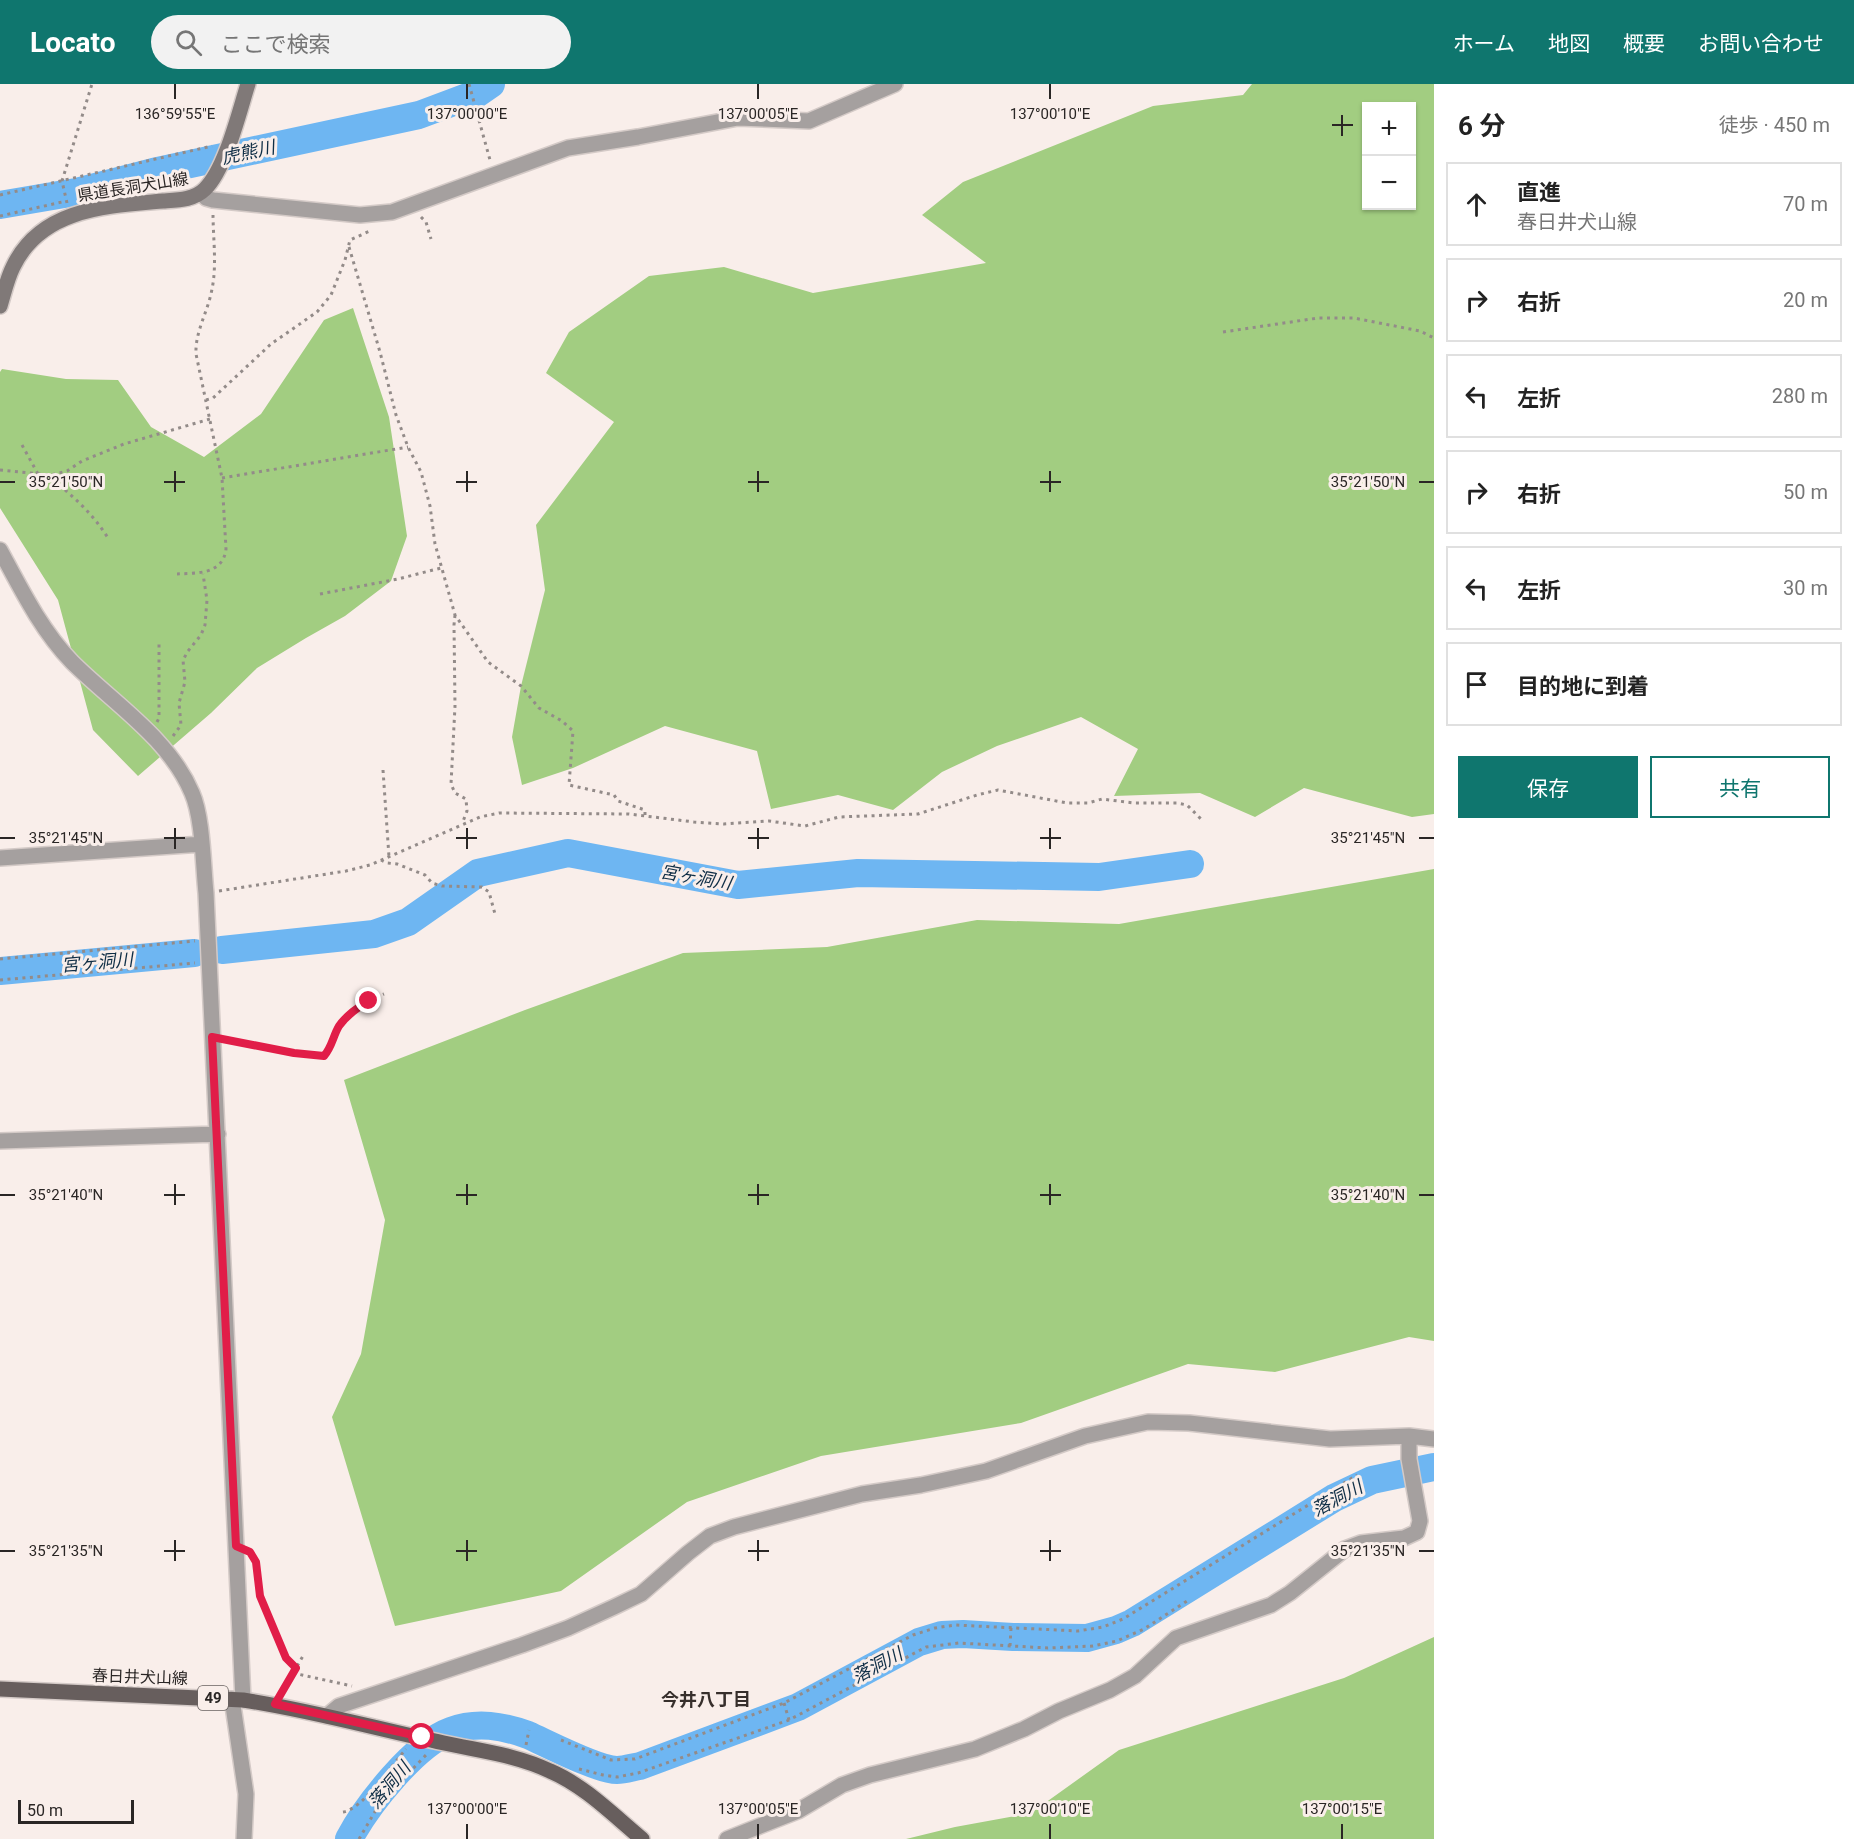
<!DOCTYPE html>
<html lang="ja">
<meta charset="utf-8">
<style>
body{margin:0;font-family:Roboto,"Noto Sans JP",sans-serif;background:#f2f2f2;color:#222}
.controls{position:absolute;right:18px;top:18px;display:grid;overflow:hidden;border-radius:0px;box-shadow:0 2px 4px #0004}
.controls button{width:54px;height:54px;display:grid;place-items:center;padding:0;border:0;border-bottom:2px solid #e0e0e0;background:#fff;color:#222;font:30px sans-serif}
.scale{position:absolute;left:18px;bottom:15px;width:116px;box-sizing:border-box;padding-left:6px;border:3px solid #2a2625;border-top:0;font-size:16px;line-height:21px;white-space:nowrap;color:#2a2625;-webkit-text-stroke:4px #f9eeea;paint-order:stroke}
.stop{position:absolute;width:18px;height:18px;margin:-14px;border:4px solid #e11d48;border-radius:50%;background:#fff}
.stop.end{background:#e11d48;border-color:#fff;box-shadow:0 2px 6px #0008}
.list{margin:0;padding:0;list-style:none}
h2{display:flex;justify-content:space-between;align-items:center;height:78px;margin:0;padding:0 24px;font-size:26px}
h2 small{font-size:20px;font-weight:400;color:#767676}
.list li{display:grid;grid-template-columns:39px 1fr auto;gap:18px;align-items:center;box-sizing:border-box;height:84px;margin:0 12px 12px;padding:0 12px;border:2px solid #e0e0e0;border-radius:0px}
.list b{display:block;font-size:22px;white-space:nowrap}
.list p{margin:0;font-size:20px;white-space:nowrap;color:#767676}
.list em{font-size:20px;font-style:normal;color:#767676}
.actions{display:flex;gap:12px;padding:18px 24px}
.actions a{flex:1;padding:14px 0;border:2px solid #0f766e;border-radius:0px;text-align:center;font-size:21px;color:#0f766e}
.actions .main{background:#0f766e;color:#fff}
.icon{flex:none;width:33px;height:33px;fill:none;stroke:currentColor;stroke-width:2;stroke-linecap:round;stroke-linejoin:round}
.map{position:relative;flex:none;width:1434px;height:1755px;overflow:hidden}
header{display:flex;align-items:center;gap:36px;box-sizing:border-box;height:84px;padding:0 30px;background:#0f766e;color:#fff}
header strong{font-size:28px}
nav{display:flex;gap:33px;margin-inline-start:auto;font-size:21px}
.search{width:420px;height:54px;background:#f2f2f2;display:flex;align-items:center;gap:15px;box-sizing:border-box;padding:0 21px;border-radius:33px;color:#767676;font-size:22px}
main{display:flex}
aside{flex:1;background:#fff}
.map>svg:first-child{display:block}
.green{fill:#a2cd81;fill-rule:evenodd}
.lines{fill:none;stroke-linecap:round;stroke-linejoin:round}
.river{stroke:#6eb6f2;stroke-width:28}
.street-casing{stroke:#d4cac7;stroke-width:18}
.secondary-casing{stroke:#d4cac7;stroke-width:18}
.primary-casing{stroke:#d4cac7;stroke-width:18}
.path{stroke:#938b89;stroke-width:3;stroke-dasharray:3 4.5;stroke-linecap:butt}
.street{stroke:#a5a09f;stroke-width:15}
.secondary{stroke:#807978;stroke-width:15}
.primary{stroke:#675e5d;stroke-width:15}
.route{stroke:#e11d48;stroke-width:8}
.ticks{fill:none;stroke:#2a2625;stroke-width:2}
.labels{text-anchor:middle;dominant-baseline:central;stroke-width:6;stroke-linejoin:round;paint-order:stroke}
.shield{fill:#f9eeea;stroke:#686260;stroke-width:1.5}
.shield-label{font-size:15px;font-weight:bold;fill:#2a2625}
.street-label{font-size:16px;fill:#2a2625;stroke:#f9eeea}
.water-label{font-size:18px;font-style:italic;fill:#0f2e46;stroke:#f9eeea}
.neighbourhood-label{font-size:18px;font-weight:bold;fill:#372f2c;stroke:#f9eeea}
.ticks-label{font-size:15px;text-anchor:middle;fill:#2a2625;stroke:#f9eeea;stroke-width:6;stroke-linejoin:round;paint-order:stroke}
</style>
<header>
<strong>Locato</strong>
<div class="search"><svg class="icon" aria-label="search" viewBox="0 0 24 24"><circle cx="10" cy="10" r="6"/><path d="M15 15l6 6"/></svg>ここで検索</div>
<nav><a>ホーム</a><a>地図</a><a>概要</a><a>お問い合わせ</a></nav>
</header>
<main>
<div class="map">
<svg width="1434" height="1755" viewBox="0 0 1434 1755">
<rect width="100%" height="100%" fill="#f9eeea"/>
<path class="green" d="M1252,0H1434V730L1412,733L1304,704L1255,733L1200,709L1114,712L1138,665L1081,633L997,662L942,688L893,726L838,711L771,725L757,667L665,642L573,684L522,701L512,653L521,602L545,506L536,441L614,338L546,289L569,248L649,192L724,183L813,209L986,179L922,131L963,98L1153,22L1243,11ZM1366,22H1412V122H1366Z
M353,224L389,333L407,452L391,497L345,532L306,554L257,584L211,629L138,692L93,646L58,516L0,424V288L2,285L66,295L118,296L151,343L204,373L261,330L324,236Z
M1434,785V1257L1409,1253L1275,1288L1188,1280L1021,1339L821,1372L687,1418L561,1507L395,1542L332,1333L361,1270L385,1136L344,996L525,926L683,869L827,863L977,836L1119,840Z
M1434,1553V1755H906L955,1743L1031,1729L1119,1666L1344,1594Z"/>
<g class="lines">
<path class="river" d="M0,121L76,108L153,88L419,31L478,9L491,0
M222,866L374,850L408,838L478,789L568,769L738,801L858,789L1099,793L1190,780
M0,887L194,869
M349,1755C367,1721 415,1660 451,1647C477,1637 503,1642 528,1651C548,1660 598,1686 617,1686C625,1686 633,1683 640,1682L798,1623L919,1558L942,1551L963,1550L1013,1553L1087,1554L1116,1546L1132,1539L1334,1414L1372,1396L1434,1383"/>
<defs>
<path id="street" d="M201,109L206,114L213,116L360,131L392,128L568,64L638,53L738,34L809,37L895,0
M0,466C21,505 41,546 72,578C113,619 169,654 192,709C203,734 203,781 206,809L243,1616
M0,774L202,760
M0,1057L218,1050
M232,1615L246,1710L244,1755
M327,1632L339,1622L522,1561L568,1544L614,1523L641,1510L688,1469L710,1452L734,1443L862,1410L921,1401L986,1387L1085,1352L1148,1338L1189,1339L1330,1355L1409,1352L1434,1355
M727,1755L798,1727L842,1701L870,1691L975,1665L1024,1645L1059,1627L1110,1606L1135,1592L1176,1554L1271,1521L1290,1509L1345,1465L1361,1459L1404,1454L1417,1448L1420,1437L1409,1375V1352"/>
<path id="secondary" d="M0,222C4,209 7,195 13,183C41,124 107,122 163,117C178,116 194,116 205,105C226,84 239,28 248,0"/>
<path id="primary" d="M0,1605L243,1616C311,1626 377,1645 444,1659C480,1667 517,1671 550,1687C585,1702 613,1731 642,1755"/>
</defs>
<use href="#street" class="street-casing"/>
<use href="#secondary" class="secondary-casing"/>
<use href="#primary" class="primary-casing"/>
<path class="path" d="M469,0L490,76
M0,111L212,62
M67,119L62,97L92,0
M0,132L62,118
M421,133L426,138L431,155
M349,163L380,268L396,331L408,363L421,388L430,422L435,460L455,531L488,578L521,602L539,624L562,637L573,647L569,701L614,711L618,717L645,726V731
M1223,248L1318,234H1354L1420,247L1434,254
M206,316L213,314L271,260L317,228L331,211L345,176L350,156L372,146
M22,361L38,390
M0,386L51,391L67,387L82,377L124,360L210,335
M48,391C71,411 92,428 108,454
M222,394L408,363
M177,490C196,489 223,491 226,465L222,394L196,270C195,247 208,228 212,205C217,181 213,154 213,129
M320,510L398,495L441,484
M455,531L454,541L455,622L451,700L455,709L466,715L467,727L462,740
M157,638L159,634V556
M173,652L181,641L179,619L185,598L183,576L188,567L201,551L205,541L207,516L203,490
M383,686L389,773
M381,776L387,779L397,780L425,791L432,799L442,802L482,803L489,808L495,830
M219,807L346,787L370,781L480,733L499,729L629,730L694,738L724,740L769,737L805,742L839,733L918,730L977,711L998,706L1067,719H1088L1102,715L1134,719H1177L1187,721L1201,735
M0,875L195,857
M0,896L195,879
M226,956L294,969L324,972C332,963 333,951 340,942C351,926 367,917 384,910
M251,1470L256,1477L260,1512L286,1573L295,1584
M1010,1562L1011,1544
M293,1589L352,1602
M282,1608L303,1572
M784,1619L789,1636
M561,1656L611,1676L635,1675L784,1619L913,1551L935,1544L955,1541L1078,1547L1103,1543L1123,1535L1357,1391
M526,1661L529,1646
M579,1685L603,1691L617,1693L638,1689L789,1636L926,1563L959,1559L1048,1564L1093,1562L1117,1557L1144,1545L1190,1515
M343,1728C363,1725 392,1681 406,1665
M359,1755L380,1719L427,1670"/>
<use href="#street" class="street"/>
<use href="#secondary" class="secondary"/>
<use href="#primary" class="primary"/>
</g>
<g class="lines">
<path class="route" d="M369,917C359,922 346,932 339,942C333,952 332,963 324,972L294,969L212,953L236,1462L250,1468L256,1478L260,1512L286,1574L296,1584L275,1620L422,1653"/>
</g>
<path class="ticks" d="M175,0V15M467,0V15M758,0V15M1050,0V15M1342,31V52M1332,41H1353M175,387V408M467,387V408M758,387V408M1050,387V408M0,398H15M164,398H185M456,398H477M748,398H769M1040,398H1061M1419,398H1434M175,744V765M467,744V765M758,744V765M1050,744V765M0,754H15M164,754H185M456,754H477M748,754H769M1040,754H1061M1419,754H1434M175,1100V1121M467,1100V1121M758,1100V1121M1050,1100V1121M0,1111H15M164,1111H185M456,1111H477M748,1111H769M1040,1111H1061M1419,1111H1434M175,1456V1477M467,1456V1477M758,1456V1477M1050,1456V1477M0,1467H15M164,1467H185M456,1467H477M748,1467H769M1040,1467H1061M1419,1467H1434M467,1740V1755M758,1740V1755M1050,1740V1755M1342,1740V1755"/>
<g class="labels">
<rect class="shield" x="198" y="1602" width="30" height="24" rx="4.5"/>
<g class="shield-label">
<text x="213" y="1614">49</text>
</g>
<g class="street-label">
<text transform="translate(133 103) rotate(-9)">県道長洞犬山線</text>
<text transform="translate(140 1593) rotate(2)">春日井犬山線</text>
</g>
<g class="water-label">
<text transform="translate(248 68) rotate(-12)">虎熊川</text>
<text transform="translate(696 793) rotate(10)">宮ヶ洞川</text>
<text transform="translate(97 878) rotate(-5)">宮ヶ洞川</text>
<text transform="translate(1337 1414) rotate(-28)">落洞川</text>
<text transform="translate(877 1581) rotate(-28)">落洞川</text>
<text transform="translate(389 1701) rotate(-50)">落洞川</text>
</g>
<g class="neighbourhood-label">
<text x="706" y="1615">今井八丁目</text>
</g>
</g>
<g class="ticks-label">
<text x="175" y="35">136°59'55"E</text>
<text x="467" y="35">137°00'00"E</text>
<text x="758" y="35">137°00'05"E</text>
<text x="1050" y="35">137°00'10"E</text>
<text x="66" y="403">35°21'50"N</text>
<text x="1368" y="403">35°21'50"N</text>
<text x="66" y="759">35°21'45"N</text>
<text x="1368" y="759">35°21'45"N</text>
<text x="66" y="1116">35°21'40"N</text>
<text x="1368" y="1116">35°21'40"N</text>
<text x="66" y="1472">35°21'35"N</text>
<text x="1368" y="1472">35°21'35"N</text>
<text x="467" y="1730">137°00'00"E</text>
<text x="758" y="1730">137°00'05"E</text>
<text x="1050" y="1730">137°00'10"E</text>
<text x="1342" y="1730">137°00'15"E</text>
</g>
</svg>
<div class="controls">
<button>+</button>
<button>−</button>
</div>
<div class="scale">50 m</div>
<div class="stop" style="left:422px;top:1653px"></div>
<div class="stop end" style="left:369px;top:917px"></div>
</div>
<aside>
<h2>6 分<small>徒歩 · 450 m</small></h2>
<ul class="list">
<li><svg class="icon" aria-label="ahead" viewBox="0 0 24 24"><path d="M12 20V5M6 11l6-6 6 6"/></svg><div><b>直進</b><p>春日井犬山線</p></div><em>70 m</em></li>
<li><svg class="icon" aria-label="right" viewBox="0 0 24 24"><path d="M7 20v-9h11M14 6l5 5-5 5"/></svg><div><b>右折</b></div><em>20 m</em></li>
<li><svg class="icon" aria-label="left" viewBox="0 0 24 24"><path d="M17 20v-9H6M10 6l-5 5 5 5"/></svg><div><b>左折</b></div><em>280 m</em></li>
<li><svg class="icon" aria-label="right" viewBox="0 0 24 24"><path d="M7 20v-9h11M14 6l5 5-5 5"/></svg><div><b>右折</b></div><em>50 m</em></li>
<li><svg class="icon" aria-label="left" viewBox="0 0 24 24"><path d="M17 20v-9H6M10 6l-5 5 5 5"/></svg><div><b>左折</b></div><em>30 m</em></li>
<li><svg class="icon" aria-label="arrive" viewBox="0 0 24 24"><path d="M6 21V4h12l-3 4 3 4H6"/></svg><div><b>目的地に到着</b></div></li>
</ul>
<div class="actions"><a class="main">保存</a><a>共有</a></div>
</aside>
</main>
